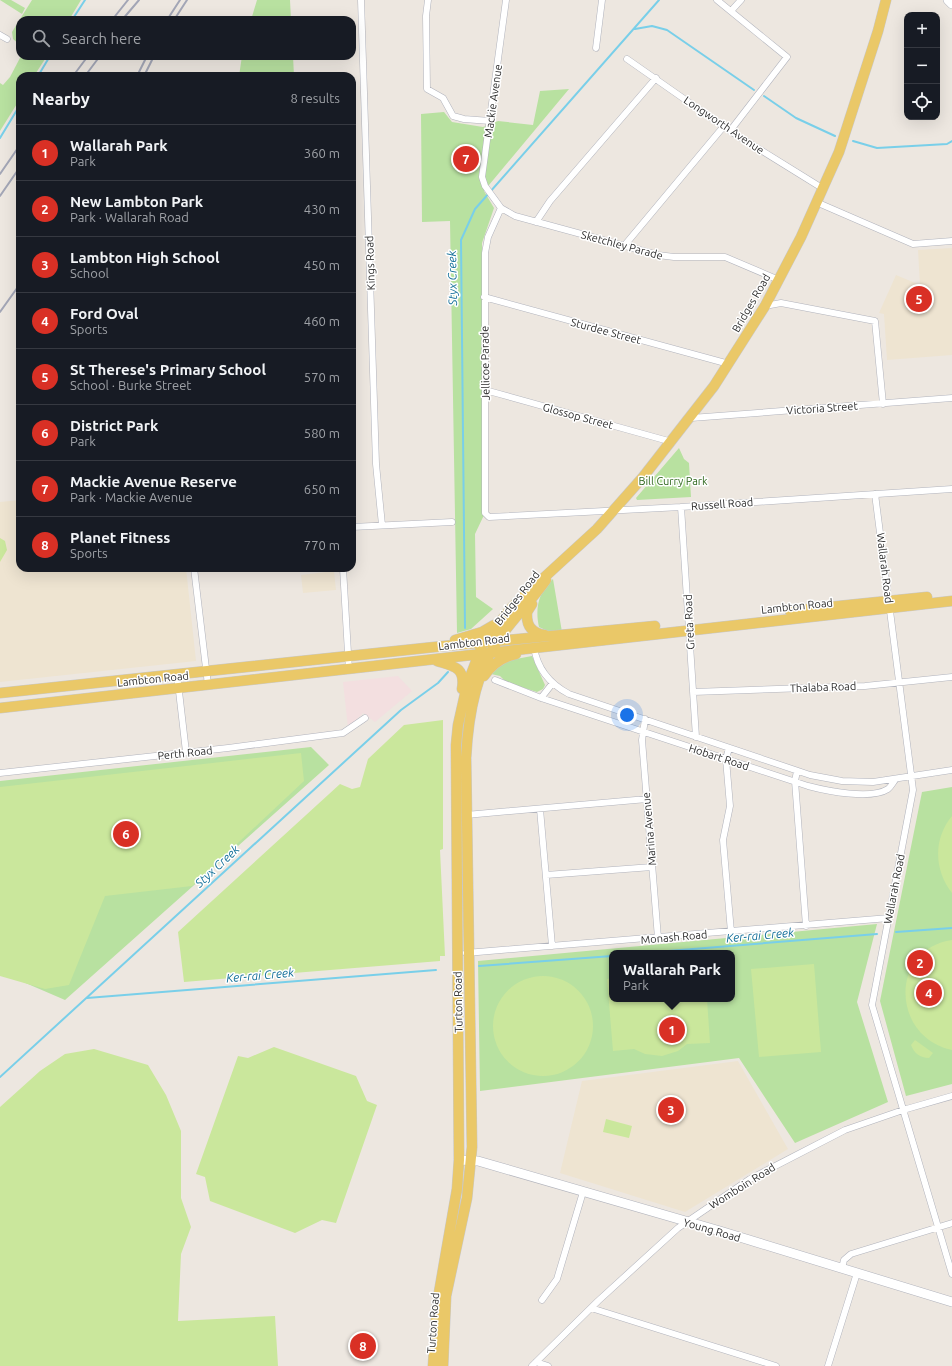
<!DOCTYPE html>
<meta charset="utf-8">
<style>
body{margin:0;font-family:Ubuntu,sans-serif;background:#242831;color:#f1f3f6}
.controls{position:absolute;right:12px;top:12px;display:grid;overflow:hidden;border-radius:8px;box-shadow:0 4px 16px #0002}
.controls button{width:36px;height:36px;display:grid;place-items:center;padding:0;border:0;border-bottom:1px solid #363941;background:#171b24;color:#f1f3f6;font:20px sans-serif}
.you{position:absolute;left:627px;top:715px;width:14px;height:14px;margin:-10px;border:3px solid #fff;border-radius:50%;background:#1a73e8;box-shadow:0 0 0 6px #1a73e833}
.badge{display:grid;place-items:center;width:26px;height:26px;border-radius:50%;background:#d93025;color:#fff;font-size:13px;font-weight:700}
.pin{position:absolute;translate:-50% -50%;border:2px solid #fff;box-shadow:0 1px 4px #0006}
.popup{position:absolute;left:609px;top:950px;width:126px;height:52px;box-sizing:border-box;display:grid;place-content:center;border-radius:8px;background:#171b24;filter:drop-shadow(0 1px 3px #0005);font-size:13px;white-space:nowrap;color:#9ea1a6}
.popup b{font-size:15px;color:#f1f3f6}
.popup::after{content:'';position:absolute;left:50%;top:100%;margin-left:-8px;border:8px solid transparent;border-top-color:#171b24}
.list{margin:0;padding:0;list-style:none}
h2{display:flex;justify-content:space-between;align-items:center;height:52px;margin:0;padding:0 16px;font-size:17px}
h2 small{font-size:13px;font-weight:400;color:#9ea1a6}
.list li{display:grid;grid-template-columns:26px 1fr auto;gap:12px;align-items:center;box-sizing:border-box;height:56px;padding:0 16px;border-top:1px solid #363941}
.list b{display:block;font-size:15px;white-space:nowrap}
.list p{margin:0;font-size:13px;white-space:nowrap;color:#9ea1a6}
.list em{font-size:13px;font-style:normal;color:#9ea1a6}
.icon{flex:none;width:22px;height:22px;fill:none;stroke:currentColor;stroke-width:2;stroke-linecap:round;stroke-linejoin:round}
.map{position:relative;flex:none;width:952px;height:1366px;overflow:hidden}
.search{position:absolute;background:#171b24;box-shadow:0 4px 16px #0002;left:16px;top:16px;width:340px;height:44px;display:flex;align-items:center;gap:10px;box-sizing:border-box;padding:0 14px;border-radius:12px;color:#9ea1a6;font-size:15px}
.panel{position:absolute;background:#171b24;box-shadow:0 4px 16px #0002;left:16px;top:72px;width:340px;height:500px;border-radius:12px}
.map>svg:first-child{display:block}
.education{fill:#eee4d1}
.medical{fill:#f3dfe0}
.green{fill:#b8e1a0;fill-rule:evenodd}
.pitch{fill:#cae79c}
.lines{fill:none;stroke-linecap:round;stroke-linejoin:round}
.stream{stroke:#79cfe9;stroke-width:2}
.street-casing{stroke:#b1b3bc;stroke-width:7}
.secondary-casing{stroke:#b1b3bc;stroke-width:10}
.primary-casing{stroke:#c8c8c8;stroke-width:11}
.street{stroke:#fff;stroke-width:6}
.secondary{stroke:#fff;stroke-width:9}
.primary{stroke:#eac868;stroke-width:10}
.rail{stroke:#a3a6b6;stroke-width:2}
.labels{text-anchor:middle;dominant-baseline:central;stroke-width:3;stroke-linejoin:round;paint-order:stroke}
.street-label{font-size:11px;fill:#2d2d2d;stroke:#fff}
.park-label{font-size:11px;fill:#30681f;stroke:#fff}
.water-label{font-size:12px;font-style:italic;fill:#147099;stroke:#fff}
</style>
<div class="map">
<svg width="952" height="1366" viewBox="0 0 952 1366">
<rect width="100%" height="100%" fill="#ede7e0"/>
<path class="education" d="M952,248V355L887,360L884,314L879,313L896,275L920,285L918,250Z
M20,500V568H186L196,661L0,682V502Z
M334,571L336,590L303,593L301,575Z
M738,1061L788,1149L685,1212L560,1173L582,1081Z"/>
<path class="medical" d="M398,676L412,691L375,722L363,713L348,728L343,682Z"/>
<path class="green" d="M0,0H11L25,8L22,14Z
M32,0H81L69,20H20V45L13,39L12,32Z
M257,0H290L291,20H251Z
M21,56H47L34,76H20V99L0,131V83L3,85L10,77Z
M242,56H293L294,76H239Z
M569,89L484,191L494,208L482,243L484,515L475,534L476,597L493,609L471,629L457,633L450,221L422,222L421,114L444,112L452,122L483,127L498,121L533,125L540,91Z
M679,448L684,459L689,463L691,497L637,500L636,498Z
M553,579L562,632L554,634L539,627C535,609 538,592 553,579Z
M532,656L545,685L543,689L537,692L506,682L500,676L491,674L505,661Z
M311,747L329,765L65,1000L0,972V781Z
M952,787V1084L906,1096L880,1001L922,792Z
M877,924L857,1002L888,1102L795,1143L739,1058L480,1091L478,961ZM612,953H732V999H612Z"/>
<path class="pitch" d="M20,513V554L16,514Z
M0,538L5,541L7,550L0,562Z
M443,720V849L440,850L445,956H440V961L184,982L178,932L340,784L352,789L360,787L368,759L404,725Z
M301,753L304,781L192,886L105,896L69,985L45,989L0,976V787Z
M952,816V893C934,870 933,839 952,816Z
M952,940V1050C891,1037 889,949 952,940Z
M814,964L821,1052L759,1057L751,969Z
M493 1026a50 50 0 1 1 100 0a50 50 0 1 1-100 0Z
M612,978V999H707L710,1043L687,1044L678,1051L662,1056L645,1054L634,1049L613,1051L607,979Z
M915,1040L933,1053L929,1058C920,1058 914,1053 911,1045Z
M274,1047L356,1076L367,1101L377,1105L336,1223L322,1220L295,1233L210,1201L205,1177L196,1174L238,1056L248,1058Z
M94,1049L148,1065L166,1095L181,1131V1198L191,1227L181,1254L178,1321L275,1316L278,1366H0V1107L40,1071L65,1054Z
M606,1119L632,1126L629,1138L603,1132Z"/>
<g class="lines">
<path class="stream" d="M72,20L85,0
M635,29L652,26L667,30L754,90
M38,76L50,56
M764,96L796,118L835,136
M0,138L20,105
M853,141L877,148L947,144L952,141
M465,628L461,240L475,209L659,0
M896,932L952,928
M643,953L877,934
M479,966L612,956
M87,998L436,970
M0,1077L401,710L438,683L448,672"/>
<defs>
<path id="street" d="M361,0L376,464L382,525
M428,0L426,16L427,89L443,98L453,116L464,119L490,121
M506,0L482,177L485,186L501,208L515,216L658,255L674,257H725L779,280
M717,0L787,57L730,131
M731,11L741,0
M0,35L7,39
M596,48L602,0
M627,59L730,131L822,188
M816,202L913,244L952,241
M501,208L488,237L485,253V513L489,517L681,507L952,489
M536,222L550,201L656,78
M624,246L724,126
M484,297L729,364
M765,306L781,303L875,321L883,404
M485,390L672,442
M691,418L952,398
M875,494L913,790L872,1005L952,1274
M681,507L696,737
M352,527L452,522
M194,568L208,685
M343,568L349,670
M534,647C537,668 550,684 569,694L810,775L842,781L873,782L952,770
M177,674L186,752
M495,680L541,698L808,786C827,791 871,800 888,789C891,787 893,782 896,779
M693,692L865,686L952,677
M541,698L552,684
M645,719L642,740L658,938
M729,748L726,759L730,806L723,840L731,932
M797,771L795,781L806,926
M0,773L228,748L343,733L365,718
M540,809L552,946
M466,815L647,799
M546,875L652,867
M466,953L889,918
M842,1268L844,1260L851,1254L952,1223
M542,1300L557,1279L583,1192
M591,1308L776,1366
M536,1362L548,1366
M532,1366L598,1301L678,1228L750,1179L845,1130L903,1110L952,1096
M828,1366L857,1273"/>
<path id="secondary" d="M948,0L952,4
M459,1160L478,1161L720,1231L952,1302"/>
<path id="primary" d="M532,604L527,612C526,626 532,633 545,635
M790,611L927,597
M455,640L482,632L494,625
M437,661C453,666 466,667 462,689
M484,676C492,664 502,657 516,654
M0,693L444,646L655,626
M0,708C318,674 634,635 952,601
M433,1366L437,1304L457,1189L459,1160L456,745L458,725L467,685L483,643L513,606L597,529L643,477L714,386L765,306L801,237L839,152L878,31L886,0
M443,1366L446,1296L467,1198L472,1147L466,758C468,718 475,674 498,640C513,619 531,601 546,580"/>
</defs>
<use href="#street" class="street-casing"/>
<use href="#secondary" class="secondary-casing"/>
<use href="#primary" class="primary-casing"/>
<use href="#street" class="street"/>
<use href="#secondary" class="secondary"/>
<use href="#primary" class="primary"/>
<path class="rail" d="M112,20L128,0
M122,20L139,0
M167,20L180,0
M174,20L187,0
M73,76L88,56
M85,76L100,56
M137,76L147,56
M144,76L154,56
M0,174L20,145
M0,196L20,167
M0,312L20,284"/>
</g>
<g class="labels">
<g class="street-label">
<text transform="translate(493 101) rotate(-82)">Mackie Avenue</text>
<text transform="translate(724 125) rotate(34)">Longworth Avenue</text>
<text transform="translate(622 245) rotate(15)">Sketchley Parade</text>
<text transform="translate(370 263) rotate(-92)">Kings Road</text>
<text transform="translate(751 303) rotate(-60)">Bridges Road</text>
<text transform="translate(606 331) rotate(15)">Sturdee Street</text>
<text transform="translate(485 363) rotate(-91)">Jellicoe Parade</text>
<text transform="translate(822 408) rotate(-4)">Victoria Street</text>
<text transform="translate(578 416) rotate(15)">Glossop Street</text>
<text transform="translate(722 504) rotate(-4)">Russell Road</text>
<text transform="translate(885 568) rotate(83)">Wallarah Road</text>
<text transform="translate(517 598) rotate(-52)">Bridges Road</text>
<text transform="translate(797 606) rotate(-6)">Lambton Road</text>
<text transform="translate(689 622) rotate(-93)">Greta Road</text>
<text transform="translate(474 642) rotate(-7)">Lambton Road</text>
<text transform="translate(153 679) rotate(-6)">Lambton Road</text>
<text transform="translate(823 687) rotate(-2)">Thalaba Road</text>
<text transform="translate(185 753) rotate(-6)">Perth Road</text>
<text transform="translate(719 757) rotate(18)">Hobart Road</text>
<text transform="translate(649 829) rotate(-95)">Marina Avenue</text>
<text transform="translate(894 889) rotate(-79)">Wallarah Road</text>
<text transform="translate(674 937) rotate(-5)">Monash Road</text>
<text transform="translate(458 1002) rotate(-91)">Turton Road</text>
<text transform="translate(742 1186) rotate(-32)">Womboin Road</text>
<text transform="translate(712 1230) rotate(16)">Young Road</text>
<text transform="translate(433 1323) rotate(-86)">Turton Road</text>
</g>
<g class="park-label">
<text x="673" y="481">Bill Curry Park</text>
</g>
<g class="water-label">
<text transform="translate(452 278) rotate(-91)">Styx Creek</text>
<text transform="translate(217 866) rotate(-43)">Styx Creek</text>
<text transform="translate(760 935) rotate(-5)">Ker-rai Creek</text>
<text transform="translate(260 975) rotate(-5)">Ker-rai Creek</text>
</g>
</g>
</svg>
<div class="controls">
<button>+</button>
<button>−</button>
<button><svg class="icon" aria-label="locate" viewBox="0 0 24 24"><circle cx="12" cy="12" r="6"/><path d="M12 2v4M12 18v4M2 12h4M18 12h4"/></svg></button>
</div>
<div class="you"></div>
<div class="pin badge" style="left:672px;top:1030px">1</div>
<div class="popup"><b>Wallarah Park</b>Park</div>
<div class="pin badge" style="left:920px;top:963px">2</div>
<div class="pin badge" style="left:671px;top:1110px">3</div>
<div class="pin badge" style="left:929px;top:993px">4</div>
<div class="pin badge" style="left:919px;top:299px">5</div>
<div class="pin badge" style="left:126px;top:834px">6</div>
<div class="pin badge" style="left:466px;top:159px">7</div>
<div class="pin badge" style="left:363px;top:1346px">8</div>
<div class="search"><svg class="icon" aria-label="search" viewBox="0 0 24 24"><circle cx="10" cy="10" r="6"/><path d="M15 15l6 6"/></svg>Search here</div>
<section class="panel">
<h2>Nearby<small>8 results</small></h2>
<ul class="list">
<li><span class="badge">1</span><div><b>Wallarah Park</b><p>Park</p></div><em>360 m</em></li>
<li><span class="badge">2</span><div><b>New Lambton Park</b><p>Park · Wallarah Road</p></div><em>430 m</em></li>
<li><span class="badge">3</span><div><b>Lambton High School</b><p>School</p></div><em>450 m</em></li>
<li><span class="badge">4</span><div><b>Ford Oval</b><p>Sports</p></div><em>460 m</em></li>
<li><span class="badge">5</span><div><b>St Therese's Primary School</b><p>School · Burke Street</p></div><em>570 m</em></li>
<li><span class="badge">6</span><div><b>District Park</b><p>Park</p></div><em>580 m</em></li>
<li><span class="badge">7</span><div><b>Mackie Avenue Reserve</b><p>Park · Mackie Avenue</p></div><em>650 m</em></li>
<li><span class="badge">8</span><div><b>Planet Fitness</b><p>Sports</p></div><em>770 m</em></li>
</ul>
</section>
</div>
